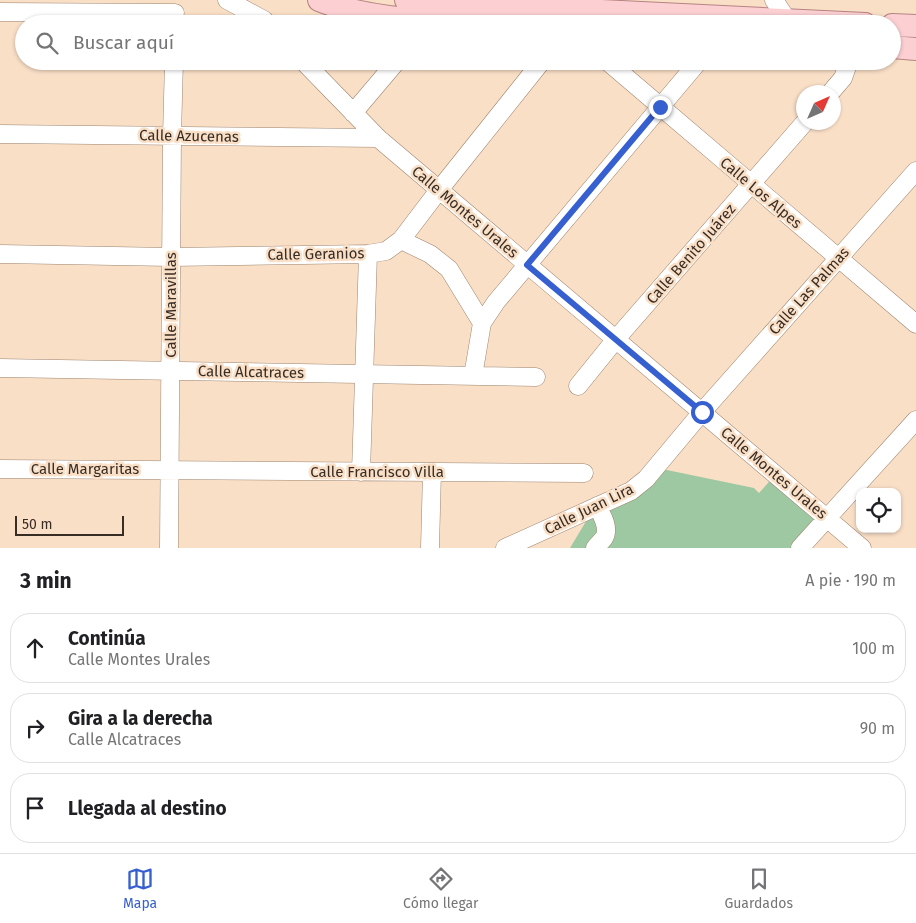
<!DOCTYPE html>
<html lang="es">
<meta charset="utf-8">
<style>
body{margin:0;font-family:"Fira Sans",sans-serif;background:#f6f6f6;color:#202124}
.controls{position:absolute;right:15px;bottom:15px;display:grid;overflow:hidden;border-radius:10px;box-shadow:0 1px 4px #0004}
.controls button{width:45px;height:45px;display:grid;place-items:center;padding:0;border:0;border-bottom:1px solid #e0e0e0;background:#fff;color:#202124;font:25px sans-serif}
.compass{position:absolute;left:796px;top:85px;width:45px;height:45px;border-radius:50%;background:#fff;box-shadow:0 1px 4px #0004;rotate:45deg}
.scale{position:absolute;left:15px;bottom:12px;width:109px;box-sizing:border-box;padding-left:5px;border:2px solid #382d24;border-top:0;font-size:14px;line-height:18px;white-space:nowrap;color:#382d24;-webkit-text-stroke:4px #fadfc7;paint-order:stroke}
.stop{position:absolute;width:15px;height:15px;margin:-11px;border:4px solid #365fd0;border-radius:50%;background:#fff}
.stop.end{background:#365fd0;border-color:#fff;box-shadow:0 1px 5px #0008}
.list{margin:0;padding:0;list-style:none}
h2{display:flex;justify-content:space-between;align-items:center;height:65px;margin:0;padding:0 20px;font-size:21px}
h2 small{font-size:16px;font-weight:400;color:#757577}
.list li{display:grid;grid-template-columns:32px 1fr auto;gap:15px;align-items:center;box-sizing:border-box;height:70px;margin:0 10px 10px;padding:0 10px;border:1px solid #e0e0e0;border-radius:20px}
.list b{display:block;font-size:19px;white-space:nowrap}
.list p{margin:0;font-size:16px;white-space:nowrap;color:#757577}
.list em{font-size:16px;font-style:normal;color:#757577}
.icon{flex:none;width:28px;height:28px;fill:none;stroke:currentColor;stroke-width:2;stroke-linecap:round;stroke-linejoin:round}
.map{position:relative;flex:none;width:916px;height:548px;overflow:hidden}
.search{position:absolute;background:#fff;box-shadow:0 1px 4px #0004;left:15px;right:15px;top:15px;height:55px;display:flex;align-items:center;gap:12px;box-sizing:border-box;padding:0 18px;border-radius:28px;color:#757577;font-size:19px}
.sheet{height:305px;background:#fff}
nav{display:flex;justify-content:space-around;align-items:center;box-sizing:border-box;height:70px;border-top:1px solid #e0e0e0;background:#fff;font-size:14px;color:#757577}
nav a{display:grid;justify-items:center;gap:2px}
nav .on{color:#365fd0}
.map>svg:first-child{display:block}
.green{fill:#9dc8a2}
.lines{fill:none;stroke-linecap:round;stroke-linejoin:round}
.minor-casing{stroke:#9d846e;stroke-width:19}
.major-casing{stroke:#b68382;stroke-width:24}
.minor{stroke:#fff;stroke-width:18}
.major{stroke:#fcd0d2;stroke-width:22}
.route{stroke:#365fd0;stroke-width:6}
.labels{text-anchor:middle;dominant-baseline:central;stroke-width:5;stroke-linejoin:round;paint-order:stroke}
.street-label{font-size:15px;fill:#382d24;stroke:#fadfc7}
</style>
<div class="map">
<svg width="916" height="548" viewBox="0 0 916 548">
<rect width="100%" height="100%" fill="#fadfc7"/>
<path class="green" d="M662,469L754,488L759,493L775,475L827,518L800,548H570L591,513Z"/>
<g class="lines">
<defs>
<path id="minor" d="M227,0L264,20L268,24
M774,0L788,21
M0,12L175,13
M303,61L378,138L862,548
M607,61L916,324
M831,92L843,78L849,61
M353,113L397,61
M0,134L378,138
M401,240L430,254L449,269L482,323
M0,254L171,257L368,254L386,251L401,240L439,190L542,61
M0,368L536,377
M473,376L482,323L496,302L699,61
M578,386L616,339L805,122
M0,469L584,473
M361,472L368,254
M169,548L172,136L174,61
M430,548L432,472
M505,548L631,491L646,479L702,412L916,171
M595,548C597,545 601,542 604,538C610,528 602,515 597,506
M800,548L916,420"/>
<path id="major" d="M319,0C366,19 427,21 478,24
M406,0L418,2L865,24
M892,25L916,26
M892,47L916,49"/>
</defs>
<use href="#minor" class="minor-casing"/>
<use href="#major" class="major-casing"/>
<use href="#minor" class="minor"/>
<use href="#major" class="major"/>
</g>
<g class="lines">
<path class="route" d="M660,107L527,265L702,412"/>
</g>
<g class="labels">
<g class="street-label">
<text transform="translate(189 136) rotate(1)">Calle Azucenas</text>
<text transform="translate(761 193) rotate(40)">Calle Los Alpes</text>
<text transform="translate(465 212) rotate(40)">Calle Montes Urales</text>
<text transform="translate(316 254) rotate(-1)">Calle Geranios</text>
<text transform="translate(691 254) rotate(-49)">Calle Benito Juárez</text>
<text transform="translate(809 291) rotate(-48)">Calle Las Palmas</text>
<text transform="translate(171 305) rotate(-90)">Calle Maravillas</text>
<text transform="translate(251 372) rotate(1)">Calle Alcatraces</text>
<text x="85" y="469">Calle Margaritas</text>
<text x="377" y="472">Calle Francisco Villa</text>
<text transform="translate(774 473) rotate(40)">Calle Montes Urales</text>
<text transform="translate(589 509) rotate(-26)">Calle Juan Lira</text>
</g>
</g>
</svg>
<div class="controls">
<button><svg class="icon" aria-label="locate" viewBox="0 0 24 24"><circle cx="12" cy="12" r="6"/><path d="M12 2v4M12 18v4M2 12h4M18 12h4"/></svg></button>
</div>
<svg class="compass" viewBox="-18 -18 36 36"><path d="M0-13l5 13h-10z" fill="#e53935"/><path d="M0 13l5-13h-10z" fill="#757577"/></svg>
<div class="scale">50 m</div>
<div class="stop" style="left:702px;top:412px"></div>
<div class="stop end" style="left:660px;top:107px"></div>
<div class="search"><svg class="icon" aria-label="search" viewBox="0 0 24 24"><circle cx="10" cy="10" r="6"/><path d="M15 15l6 6"/></svg>Buscar aquí</div>
</div>
<section class="sheet">
<h2>3 min<small>A pie · 190 m</small></h2>
<ul class="list">
<li><svg class="icon" aria-label="ahead" viewBox="0 0 24 24"><path d="M12 20V5M6 11l6-6 6 6"/></svg><div><b>Continúa</b><p>Calle Montes Urales</p></div><em>100 m</em></li>
<li><svg class="icon" aria-label="right" viewBox="0 0 24 24"><path d="M7 20v-9h11M14 6l5 5-5 5"/></svg><div><b>Gira a la derecha</b><p>Calle Alcatraces</p></div><em>90 m</em></li>
<li><svg class="icon" aria-label="arrive" viewBox="0 0 24 24"><path d="M6 21V4h12l-3 4 3 4H6"/></svg><div><b>Llegada al destino</b></div></li>
</ul>
</section>
<nav>
<a class="on"><svg class="icon" aria-label="map" viewBox="0 0 24 24"><path d="M3 6l6-2 6 2 6-2v14l-6 2-6-2-6 2zM9 4v14M15 6v14"/></svg>Mapa</a>
<a><svg class="icon" aria-label="directions" viewBox="0 0 24 24"><path d="M12 3l9 9-9 9-9-9zM9 14v-3h6M13 9l2 2-2 2"/></svg>Cómo llegar</a>
<a><svg class="icon" aria-label="saved" viewBox="0 0 24 24"><path d="M7 4h10v16l-5-4-5 4z"/></svg>Guardados</a>
</nav>
